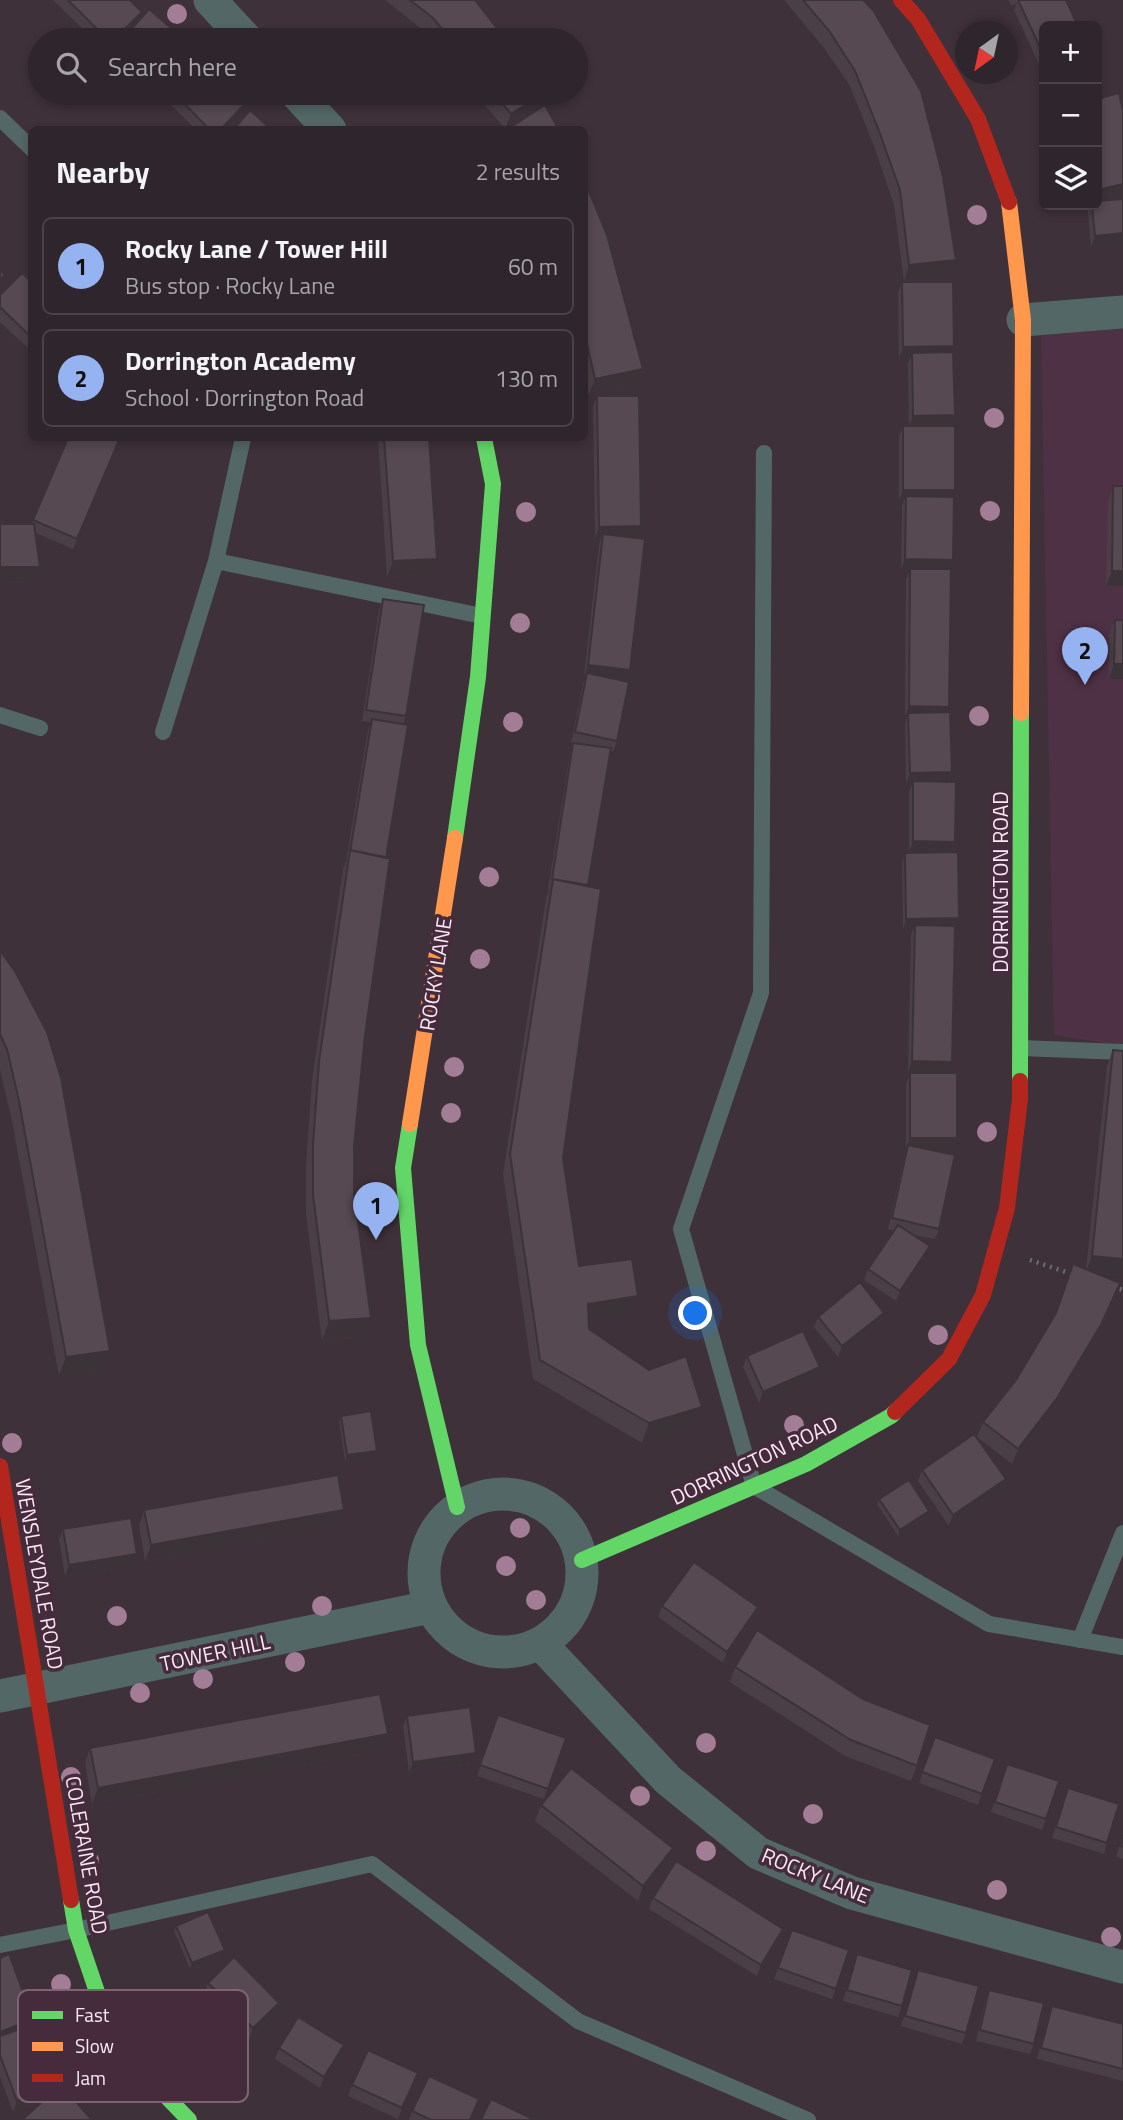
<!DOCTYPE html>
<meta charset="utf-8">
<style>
body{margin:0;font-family:"Titillium Web",sans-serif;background:#372d34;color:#f1f3f6}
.controls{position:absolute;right:21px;top:21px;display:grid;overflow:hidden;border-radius:10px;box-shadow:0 4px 10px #0003}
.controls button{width:63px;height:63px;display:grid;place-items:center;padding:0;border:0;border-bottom:2px solid #4a4248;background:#2f252c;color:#f1f3f6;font:35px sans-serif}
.compass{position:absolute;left:955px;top:21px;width:63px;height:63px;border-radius:50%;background:#2f252c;box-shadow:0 4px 10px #0003;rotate:213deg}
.you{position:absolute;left:696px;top:1314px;width:24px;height:24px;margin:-18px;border:5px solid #fff;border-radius:50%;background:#1a73e8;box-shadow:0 0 0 10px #1a73e833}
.badge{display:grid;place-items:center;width:46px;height:46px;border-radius:50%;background:#95b2f1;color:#111;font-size:23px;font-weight:700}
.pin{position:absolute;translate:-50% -58px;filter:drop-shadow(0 2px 4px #0008)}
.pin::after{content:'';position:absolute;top:37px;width:24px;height:21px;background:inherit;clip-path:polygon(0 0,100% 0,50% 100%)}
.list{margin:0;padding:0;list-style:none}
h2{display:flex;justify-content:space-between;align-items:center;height:91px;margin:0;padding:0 28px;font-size:30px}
h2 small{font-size:23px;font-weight:400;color:#a7a5a9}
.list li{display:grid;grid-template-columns:46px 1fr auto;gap:21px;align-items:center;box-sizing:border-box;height:98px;margin:0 14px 14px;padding:0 14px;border:2px solid #4a4248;border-radius:10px}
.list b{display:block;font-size:26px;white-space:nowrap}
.list p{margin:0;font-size:23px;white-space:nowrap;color:#a7a5a9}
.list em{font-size:23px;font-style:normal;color:#a7a5a9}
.icon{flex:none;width:38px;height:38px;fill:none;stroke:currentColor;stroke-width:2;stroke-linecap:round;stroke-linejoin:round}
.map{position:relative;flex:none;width:1123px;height:2120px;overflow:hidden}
.search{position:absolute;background:#2f252c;box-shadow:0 4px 10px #0003;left:28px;top:28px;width:560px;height:77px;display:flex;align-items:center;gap:18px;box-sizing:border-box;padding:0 24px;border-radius:38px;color:#a7a5a9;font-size:26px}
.panel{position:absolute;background:#2f252c;box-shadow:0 4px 10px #0003;left:28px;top:126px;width:560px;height:315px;border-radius:10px}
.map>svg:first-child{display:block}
.built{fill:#4f3145}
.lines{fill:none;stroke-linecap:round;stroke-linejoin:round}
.path{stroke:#666f71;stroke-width:4.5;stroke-dasharray:2 5;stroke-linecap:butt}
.lane{stroke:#536766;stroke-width:16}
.street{stroke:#536766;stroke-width:33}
.fast{stroke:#63d668;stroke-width:16}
.slow{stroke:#ff974d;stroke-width:16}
.jam{stroke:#b3261e;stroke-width:16}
.tree{fill:#a37d96}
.wall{fill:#4a3f46}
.shaded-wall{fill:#3c3339}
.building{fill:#564951;stroke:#3c3339;stroke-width:2}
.labels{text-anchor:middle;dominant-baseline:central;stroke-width:7;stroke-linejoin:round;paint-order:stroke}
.street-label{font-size:21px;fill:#f9e8f2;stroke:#452b3c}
.key{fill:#452b3c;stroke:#7b6473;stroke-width:2}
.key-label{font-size:19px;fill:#f9e8f2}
</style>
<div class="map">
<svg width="1123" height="2120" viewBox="0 0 1123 2120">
<rect width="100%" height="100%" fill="#3f313a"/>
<path class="built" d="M1123,329V1046L1054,1035L1041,335Z"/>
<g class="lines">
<path class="path" d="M1030,1260L1075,1275
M1113,1287L1123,1290"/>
<path class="lane" d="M0,118L32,149
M764,453L761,993L681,1229L754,1486L989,1624L1123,1647
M216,561L482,616
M0,715L40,728
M163,732L216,561L243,438
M1021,1048L1123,1052
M1080,1640L1123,1533
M0,1945L76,1930L372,1864L578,2021L808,2120"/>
<path class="street" d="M210,0L247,40
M296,93L330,130
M1023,320L1123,312
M424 1573a79 79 0 1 1 158 0a79 79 0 1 1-158 0Z
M541,1644L668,1780L758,1853L852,1893L1123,1967
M0,1696L430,1607"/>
<path class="fast" d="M455,838L478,677L493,484L484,438
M1020,1081L1021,713
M410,1124L403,1168L418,1345L457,1507
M582,1560L806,1464L891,1416L895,1412
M71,1900L76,1930L114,2042L189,2120"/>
<path class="slow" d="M1009,202L1023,320L1021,713
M410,1124L455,838"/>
<path class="jam" d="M901,0L918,19L978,119L1009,202
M895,1412L949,1359L983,1295L1007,1208L1020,1099V1081
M0,1466L71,1900"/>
</g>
<g class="tree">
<circle cx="177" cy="14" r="10"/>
<circle cx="977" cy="215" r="10"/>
<circle cx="994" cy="418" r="10"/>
<circle cx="990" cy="511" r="10"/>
<circle cx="526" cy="512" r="10"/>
<circle cx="520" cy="623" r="10"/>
<circle cx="979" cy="716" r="10"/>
<circle cx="513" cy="722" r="10"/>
<circle cx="489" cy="877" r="10"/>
<circle cx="480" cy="959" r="10"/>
<circle cx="454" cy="1067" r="10"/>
<circle cx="451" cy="1113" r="10"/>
<circle cx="987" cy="1132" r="10"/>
<circle cx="938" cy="1335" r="10"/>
<circle cx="794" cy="1425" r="10"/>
<circle cx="12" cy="1443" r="10"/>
<circle cx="520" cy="1528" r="10"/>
<circle cx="506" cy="1566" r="10"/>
<circle cx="536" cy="1600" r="10"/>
<circle cx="322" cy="1606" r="10"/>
<circle cx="117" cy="1616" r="10"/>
<circle cx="295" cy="1662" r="10"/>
<circle cx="203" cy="1679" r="10"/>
<circle cx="140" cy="1693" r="10"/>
<circle cx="706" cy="1743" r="10"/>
<circle cx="71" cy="1777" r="10"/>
<circle cx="640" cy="1796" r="10"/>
<circle cx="813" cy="1814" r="10"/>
<circle cx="706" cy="1851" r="10"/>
<circle cx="89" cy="1860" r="10"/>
<circle cx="997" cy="1890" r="10"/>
<circle cx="1111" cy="1937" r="10"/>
<circle cx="61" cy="1984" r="10"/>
</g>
<path class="wall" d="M53,0H130L138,21L120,40H94Z
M385,0H475L506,40H433L428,34Z
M784,0H863L951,275L904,281L894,205L874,146L850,86L824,48Z
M1008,0H1066L1044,26V75L1014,10L1017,3L1012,6Z
M152,93H172L163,103Z
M475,93H545L540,106L505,129Z
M175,94L244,105L240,116L226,130H196L171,105Z
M584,179L643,369L637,384L589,395L584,373Z
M1123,199L1091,247L1088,212L1090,205H1097Z
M32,282V352L0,322V295Z
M902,282L954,346L951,352L955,415L951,426L953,560L949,569L947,712L952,772L949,782L955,842L951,852L959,918L955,928L948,1073L953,1149H929L939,1229L935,1239L913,1235L930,1246L926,1257L896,1301L864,1280L868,1269L894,1231L888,1229L906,1149V1084L910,1073H941L908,1072L911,935L913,930H903L902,864L905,853L936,852H909V792L912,784H906L905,723L907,717H905L906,579L910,570H901L902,507L904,500H899V436L903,426H909L908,364L910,358H899L898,293Z
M597,396L641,526L637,537H633L626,681L617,741L613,752L610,751L588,887L563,1158L579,1266L638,1296L631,1316L588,1322L589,1329L695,1426L642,1443L533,1379L503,1174L546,899L549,890L548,889L570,753L573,744L571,743L583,684L586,676H584L599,545L601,538H595L593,407Z
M68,438L118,444L73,549L36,533L35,582L0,583V524H32Z
M378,438H429L437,559L432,574L387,577Z
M1113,486H1123V586H1106L1108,502Z
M383,599L406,716L403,724L386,858L365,1035L354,1146V1193L364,1337L322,1341L306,1214V1164L312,1081L343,869L346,861L368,730L371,722L362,721L379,610Z
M1115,620H1123V679H1109V635Z
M0,950L110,1351L102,1370L59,1376L12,1121L0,1070Z
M1113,1050L1123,1275L1092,1272L1120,1283L1114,1299L1096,1339L1051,1413L1012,1464L977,1437L983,1422L1016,1380L1086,1270L1107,1066Z
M884,1313L880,1323L838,1357L814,1327L818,1317Z
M747,1356L820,1367L816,1378L759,1403L743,1367Z
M341,1416L377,1451L375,1456L345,1461L339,1421Z
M922,1470L1006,1479L1002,1490L949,1526L918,1481Z
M879,1499L929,1511L927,1517L898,1536L877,1504Z
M144,1510L339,1526L145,1561L139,1526Z
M63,1529L137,1554L133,1565L65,1576L59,1539Z
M662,1606L758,1607L754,1618L723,1663L658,1617Z
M735,1667L917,1766L911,1781L845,1756L730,1682Z
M498,1715L566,1738L544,1799L477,1776Z
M407,1716L476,1753L472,1764L409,1772L403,1727Z
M935,1737L995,1759L978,1805L919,1783Z
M90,1748L383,1750L92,1804L85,1763Z
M1007,1764L1059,1781L1042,1830L991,1812Z
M1068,1788L1107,1843L1104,1854L1052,1838Z
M541,1805L668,1864L638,1901L535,1821Z
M1123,1832V1859L1116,1857Z
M653,1898L783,1929L779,1939L757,1976L649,1909Z
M176,1926L223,1955L190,1969L174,1931Z
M792,1930L849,1950L832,1999L774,1979Z
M857,1954L902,2006L898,2017L843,2001Z
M0,1958L60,2086L92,2120H23L43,2101L13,2112L0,2077Z
M918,1970L966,2033L962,2044L901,2026Z
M208,1983L279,2003L275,2013L249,2039L204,1994Z
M989,1990L1034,2044L1030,2054L976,2041L985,2001Z
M1052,2006L1123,2024V2081L1037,2059L1048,2017Z
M344,2045L340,2056L320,2088L275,2059L279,2048Z
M414,2084L398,2119L348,2096L352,2085Z
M475,2110L470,2120H409L412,2111Z"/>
<path class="shaded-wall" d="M142,12L138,23L120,40H114Z
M1104,81L1100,92L1097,94V85Z
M167,93H172L163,103Z
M543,93H545L540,106L505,129L511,114Z
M244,105L240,116L226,130H220Z
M1123,184V193L1097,200V190Z
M1123,233V244L1091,247L1095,236Z
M956,260L951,275L904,281L909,265Z
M5,275L1,286L0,287V280Z
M954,346L950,357L912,353L910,358H899L903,347Z
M643,369L637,384L589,395L595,379Z
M955,415L951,426L909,427L913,416Z
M903,490H955L951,501L906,496L904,500H899Z
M641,526L637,537L602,538L603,534L601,538H595L599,527Z
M437,559L432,574L387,577L393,561Z
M905,559L953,560L949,571L901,570Z
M0,567H40L35,582L0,583Z
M1112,571H1123V586H1106Z
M1114,664H1123V679H1109Z
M588,665L630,670L626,681L584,676Z
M909,706L949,707L945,717L908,713L907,717H905Z
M952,772L948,783L913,781L912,784H906L910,773Z
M913,841L955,842L951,853L909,852Z
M959,918L955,929L915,925L913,930H903L906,919Z
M912,1061L952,1062L948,1073L908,1072Z
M910,1138H957L953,1149H907L908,1145L906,1149Z
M930,1246L926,1257L896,1301L900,1291Z
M1092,1256L1123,1259V1275L1086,1271Z
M1120,1283L1096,1339L1051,1413L1012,1464L1018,1449Z
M638,1296L631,1316L581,1324L588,1304Z
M884,1313L880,1323L838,1357L842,1346Z
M371,1318L364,1337L322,1341L329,1321Z
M110,1351L102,1370L59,1376L66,1357Z
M820,1367L816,1378L759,1403L763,1392Z
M702,1407L695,1426L642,1443L649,1423Z
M377,1451L375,1456L345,1461L347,1455Z
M1006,1479L1002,1490L949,1526L953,1515Z
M344,1510L339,1526L145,1561L151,1545Z
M929,1511L927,1517L898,1536L900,1530Z
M137,1554L133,1565L65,1576L69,1565Z
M758,1607L754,1618L723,1663L727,1652Z
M388,1734L383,1750L92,1804L98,1788Z
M476,1753L472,1764L409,1772L413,1762Z
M673,1848L668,1864L638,1901L643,1886Z
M783,1929L779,1939L757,1976L761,1965Z
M225,1950L223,1955L190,1969L192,1963Z
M279,2003L275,2013L249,2039L253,2028Z
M33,2019L29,2030L0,2041V2032Z
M344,2045L340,2056L320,2088L324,2077Z
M418,2073L414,2084L398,2119L402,2108Z
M60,2085L56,2096L13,2112L17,2101Z"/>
<path class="building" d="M68,0H130L142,12L114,40H108Z
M410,0H475L506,40H451L433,18Z
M803,0H863L873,10L921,91L943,177L956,260L909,265L900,190L879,131L855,71L830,32Z
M1018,0H1066L1078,26H1044V56Z
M149,9L185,40H122Z
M1097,66L1104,81L1097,85Z
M176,93H231L244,105L220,130H210L175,94Z
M494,93H543L511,114Z
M1119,93L1123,111V184L1097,190V99Z
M545,105L559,130H506Z
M250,110L272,130H233Z
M584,179L607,235L643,369L595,379L584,331Z
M1123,199V233L1095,236L1092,205H1097V201Z
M0,270L5,275L0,280Z
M22,273L32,282V338L0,307V295Z
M902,282H953L954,346L903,347Z
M953,352L955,415L913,416L912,353Z
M597,396H639L641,526L599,527Z
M903,426H955V490H903Z
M68,438H120L77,539L33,520Z
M384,438H429L437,559L393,561Z
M1113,486H1123V571H1112Z
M906,496L954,497L953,560L905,559Z
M0,524H34L40,567H0Z
M603,534L645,539L630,670L588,665Z
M910,569H951L949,707L909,706Z
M383,599L424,605L406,716L366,710Z
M1115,620H1123V664H1114Z
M587,673L629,682L617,741L575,732Z
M950,712L952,772L910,773L908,713Z
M372,719L408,725L386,858L350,850V852Z
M573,743L611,748L588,885L552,879Z
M913,781L956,782L955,842L913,841Z
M350,850L390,858L365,1035L354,1146V1193L371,1318L329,1321L313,1195V1145L319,1061Z
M958,852L959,918L906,919L905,853Z
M553,879L601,889L563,1158L579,1266L632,1259L638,1296L588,1304L589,1329L649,1370L686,1356L702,1407L649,1423L540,1360L510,1154Z
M915,925L955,926L952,1062L912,1061Z
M0,950L16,973L47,1032L61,1078L110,1351L66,1357L19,1101L7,1049L0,1034Z
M1113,1050L1123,1051V1259L1092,1256Z
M910,1073H957V1138H910Z
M908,1145L955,1155L939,1229L892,1218Z
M898,1225L930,1246L900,1291L868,1269Z
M1073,1264L1120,1283L1102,1323L1057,1398L1018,1449L983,1422L1016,1380L1056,1313Z
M860,1282L884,1313L842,1346L818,1317Z
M803,1331L820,1367L763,1392L747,1356Z
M371,1411L377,1451L347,1455L341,1416Z
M974,1434L1006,1479L953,1515L922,1470Z
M338,1475L344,1510L151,1545L144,1510Z
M909,1480L929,1511L900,1530L879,1499Z
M131,1518L137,1554L69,1565L63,1529Z
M694,1562L758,1607L727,1652L662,1606Z
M757,1630L863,1699L930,1725L917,1766L851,1740L735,1667Z
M380,1694L388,1734L98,1788L90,1748Z
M470,1707L476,1753L413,1762L407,1716Z
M498,1715L566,1738L548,1789L480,1765Z
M935,1737L995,1759L982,1794L922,1772Z
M1007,1764L1059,1781L1046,1819L995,1802Z
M571,1768L673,1848L643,1886L541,1805Z
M1068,1788L1119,1804L1107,1843L1056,1827Z
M1123,1834V1847L1120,1846Z
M676,1861L783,1929L761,1965L653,1898Z
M208,1912L225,1950L192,1963L176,1926Z
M792,1930L849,1950L836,1989L778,1968Z
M9,1954L33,2019L0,2032V1958Z
M857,1954L912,1970L902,2006L847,1990Z
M234,1957L279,2003L253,2028L208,1983Z
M918,1970L979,1986L966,2033L905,2016Z
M989,1990L1044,2003L1034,2044L980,2030Z
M1052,2006L1123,2024V2069L1041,2048Z
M298,2017L344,2045L324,2077L279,2048Z
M37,2023L60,2085L17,2101L0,2055V2036Z
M368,2050L418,2073L402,2108L352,2085Z
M429,2076L479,2099L470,2120H431L412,2111Z
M61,2085L92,2120H23V2119Z
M491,2099L535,2120H481Z"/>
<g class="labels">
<g class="street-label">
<text transform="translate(1000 882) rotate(-90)">DORRINGTON ROAD</text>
<text transform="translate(435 974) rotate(-81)">ROCKY LANE</text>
<text transform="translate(754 1460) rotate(-25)">DORRINGTON ROAD</text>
<text transform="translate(40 1574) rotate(80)">WENSLEYDALE ROAD</text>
<text transform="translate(215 1652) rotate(-12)">TOWER HILL</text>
<text transform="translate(87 1855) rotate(80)">COLERAINE ROAD</text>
<text transform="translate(816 1875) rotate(22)">ROCKY LANE</text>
</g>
</g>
<rect x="18" y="1990" width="230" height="112" rx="10" class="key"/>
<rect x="32" y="2011" width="31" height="8" fill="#63d668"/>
<rect x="32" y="2042" width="31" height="9" fill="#ff974d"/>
<rect x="32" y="2074" width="31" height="8" fill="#b3261e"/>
<g class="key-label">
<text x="75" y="2022">Fast</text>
<text x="75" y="2053">Slow</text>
<text x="75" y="2085">Jam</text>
</g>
</svg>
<div class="controls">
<button>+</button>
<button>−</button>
<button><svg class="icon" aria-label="layers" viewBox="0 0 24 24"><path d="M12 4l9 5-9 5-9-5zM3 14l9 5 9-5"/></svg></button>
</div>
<svg class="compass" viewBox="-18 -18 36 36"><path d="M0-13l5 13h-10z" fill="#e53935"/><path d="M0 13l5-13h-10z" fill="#a7a5a9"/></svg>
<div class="you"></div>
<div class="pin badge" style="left:376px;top:1240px">1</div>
<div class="pin badge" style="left:1085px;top:685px">2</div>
<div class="search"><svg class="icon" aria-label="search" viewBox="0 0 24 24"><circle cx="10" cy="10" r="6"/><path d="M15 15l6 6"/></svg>Search here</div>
<section class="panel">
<h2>Nearby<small>2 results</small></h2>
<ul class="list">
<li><span class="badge">1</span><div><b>Rocky Lane / Tower Hill</b><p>Bus stop · Rocky Lane</p></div><em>60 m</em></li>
<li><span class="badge">2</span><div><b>Dorrington Academy</b><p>School · Dorrington Road</p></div><em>130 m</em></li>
</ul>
</section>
</div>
